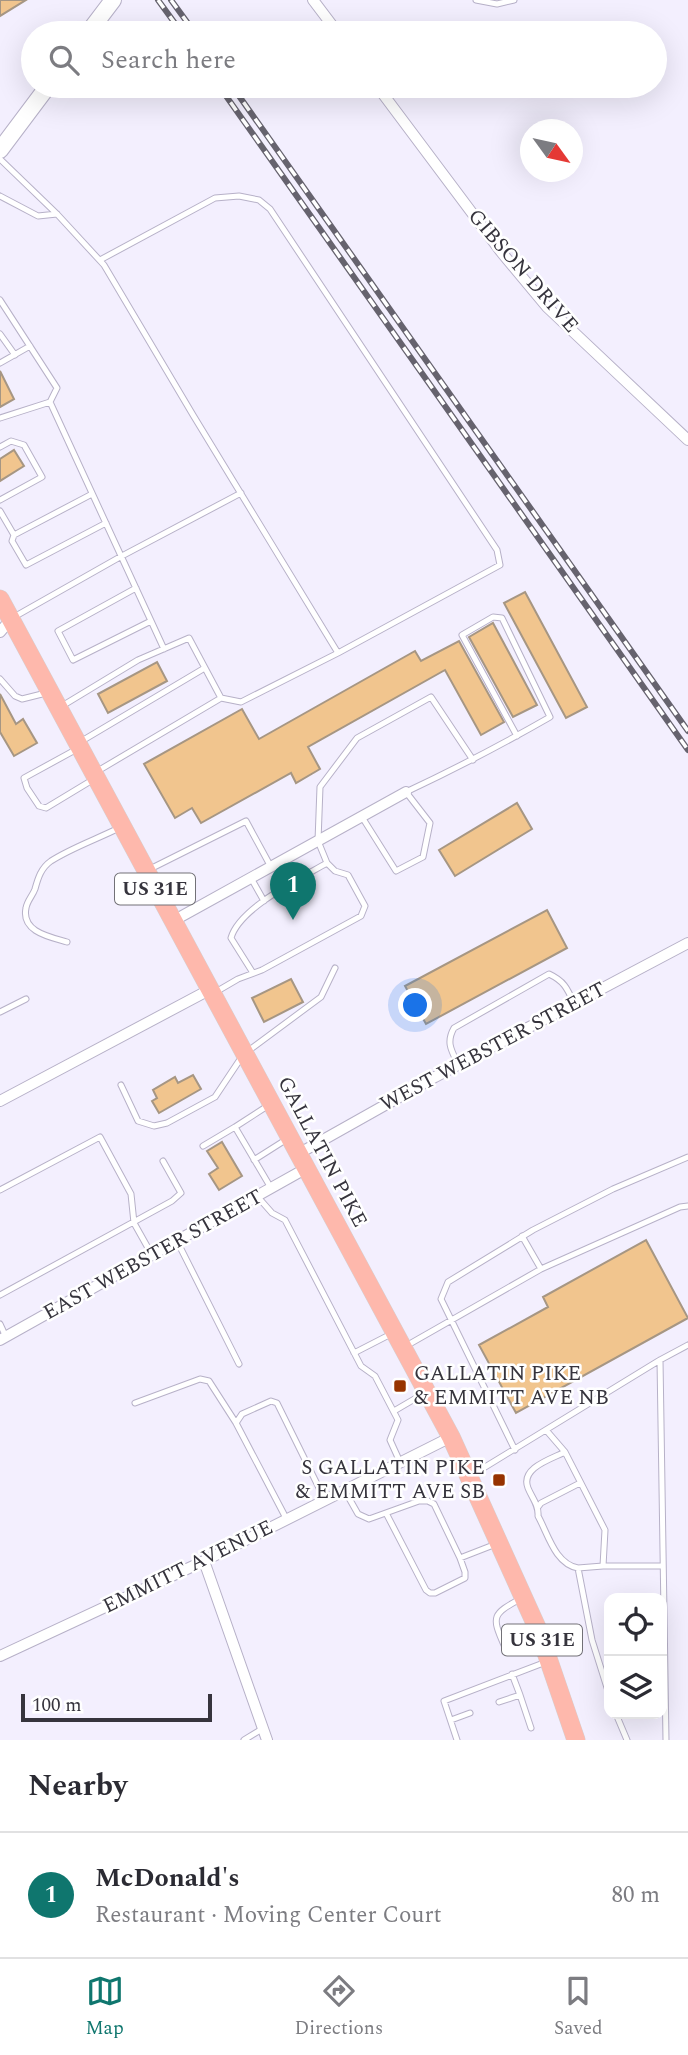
<!DOCTYPE html>
<meta charset="utf-8">
<style>
body{margin:0;font-family:Spectral,serif;background:#f7f7f7;color:#2b2b33}
.controls{position:absolute;right:21px;bottom:21px;display:grid;overflow:hidden;border-radius:14px;box-shadow:0 7px 28px #0002}
.controls button{width:63px;height:63px;display:grid;place-items:center;padding:0;border:0;border-bottom:2px solid #e1e1e2;background:#fff;color:#2b2b33;font:35px sans-serif}
.compass{position:absolute;left:520px;top:119px;width:63px;height:63px;border-radius:50%;background:#fff;box-shadow:0 7px 28px #0002;rotate:123deg}
.scale{position:absolute;left:21px;bottom:18px;width:191px;box-sizing:border-box;padding-left:7px;border:4px solid #36343d;border-top:0;font-size:19px;line-height:24px;white-space:nowrap;color:#36343d;-webkit-text-stroke:5px #fff;paint-order:stroke}
.you{position:absolute;left:416px;top:1006px;width:24px;height:24px;margin:-18px;border:5px solid #fff;border-radius:50%;background:#1a73e8;box-shadow:0 0 0 10px #1a73e833}
.badge{display:grid;place-items:center;width:46px;height:46px;border-radius:50%;background:#0f766e;color:#fff;font-size:23px;font-weight:700}
.pin{position:absolute;translate:-50% -58px;filter:drop-shadow(0 2px 4px #0008)}
.pin::after{content:'';position:absolute;top:37px;width:24px;height:21px;background:inherit;clip-path:polygon(0 0,100% 0,50% 100%)}
.list{margin:0;padding:0;list-style:none}
h2{display:flex;justify-content:space-between;align-items:center;height:91px;margin:0;padding:0 28px;font-size:30px}
h2 small{font-size:23px;font-weight:400;color:#7c7c81}
.list li{display:grid;grid-template-columns:46px 1fr auto;gap:21px;align-items:center;box-sizing:border-box;height:126px;padding:0 28px;border-top:2px solid #e1e1e2}
.list b{display:block;font-size:26px;white-space:nowrap}
.list p{margin:0;font-size:23px;white-space:nowrap;color:#7c7c81}
.list em{font-size:23px;font-style:normal;color:#7c7c81}
.icon{flex:none;width:38px;height:38px;fill:none;stroke:currentColor;stroke-width:2;stroke-linecap:round;stroke-linejoin:round}
.map{position:relative;flex:none;width:688px;height:1740px;overflow:hidden}
.search{position:absolute;background:#fff;box-shadow:0 7px 28px #0002;left:21px;right:21px;top:21px;height:77px;display:flex;align-items:center;gap:18px;box-sizing:border-box;padding:0 24px;border-radius:38px;color:#7c7c81;font-size:26px}
.sheet{height:217px;background:#fff}
nav{display:flex;justify-content:space-around;align-items:center;box-sizing:border-box;height:98px;border-top:2px solid #e1e1e2;background:#fff;font-size:19px;color:#7c7c81}
nav a{display:grid;justify-items:center;gap:4px}
nav .on{color:#0f766e}
.map>svg:first-child{display:block}
.building{fill:#f1c58e;stroke:#a69683;stroke-width:2}
.lines{fill:none;stroke-linecap:round;stroke-linejoin:round}
.lane-casing{stroke:#b7b1c8;stroke-width:7}
.street-casing{stroke:#b7b1c8;stroke-width:12}
.secondary-casing{stroke:#b7b1c8;stroke-width:18}
.primary-casing{stroke:#d3d2d4;stroke-width:19}
.lane{stroke:#fff;stroke-width:5}
.street{stroke:#fff;stroke-width:10}
.secondary{stroke:#fff;stroke-width:16}
.primary{stroke:#feb8ac;stroke-width:18}
.rail-casing{stroke:#66636e;stroke-width:6}
.rail{stroke:#fff;stroke-width:3.5;stroke-dasharray:10;stroke-linecap:butt}
.poi-dot{fill:#973300;stroke:#fff;stroke-width:2.5}
.labels{text-anchor:middle;dominant-baseline:central;stroke-width:5;stroke-linejoin:round;paint-order:stroke}
.shield{fill:#fff;stroke:#727177;stroke-width:2}
.shield-label{font-size:19px;font-weight:bold;fill:#36343d}
.street-label{font-size:21px;fill:#36343d;stroke:#fff}
.poi-label{font-size:21px;fill:#36343d;stroke:#fff;text-anchor:start}
</style>
<div class="map">
<svg width="688" height="1740" viewBox="0 0 688 1740">
<rect width="100%" height="100%" fill="#f3effe"/>
<path class="building" d="M0,0H26L0,16Z
M0,371L14,399L0,407Z
M14,450L24,466L0,481V459Z
M525,592L587,707L566,718L504,603Z
M493,623L537,705L513,717L469,637Z
M459,641L504,722L481,735L445,670L308,747L320,769L296,783L291,773L201,823L192,808L175,818L144,764L242,709L259,739L415,651L421,661Z
M157,662L167,681L108,713L98,694Z
M0,694L16,724L23,719L37,743L14,756L0,732Z
M517,803L532,829L455,876L439,850Z
M547,910L567,948L426,1024L405,986Z
M291,979L303,1002L264,1022L252,998Z
M193,1075L201,1089L159,1113L152,1101L157,1098L153,1090L175,1077L178,1083Z
M222,1142L242,1176L219,1190L209,1174L218,1168L207,1151Z
M646,1240L688,1318L516,1413L479,1345L548,1307L543,1297Z"/>
<g class="lines">
<defs>
<path id="lane" d="M476,0L497,4L514,0
M0,159L57,214L104,265L193,415L338,653L241,702L221,698
M0,196L38,216L57,214
M100,260L215,198L239,196L259,200L270,209L497,550L500,565L338,653
M0,300L57,388L50,402L164,649
M0,334L15,355
M0,363L30,346
M0,418L50,402
M0,447L11,441L24,445L42,477L0,500
M0,511L14,535L12,541L26,565L106,523
M14,535L92,494
M136,588L58,631L73,660L151,621
M14,617L120,557L241,493
M0,679L15,696L22,699L46,693
M62,706L138,660L189,638L221,698L96,772
M80,742L203,669
M77,749L24,778L27,788L39,806L46,808L94,779
M362,817L396,871L423,857L430,823L406,792C455,769 503,744 550,717L502,618L493,617L462,635L517,736
M148,870L246,821L271,867
M251,878L264,901
M67,942C50,937 21,932 26,908C27,901 33,895 35,889C38,878 41,868 51,861C71,848 97,839 119,828
M253,973L231,938C239,908 301,878 327,863
M214,993L238,979L262,970L361,916L365,906L348,875L335,871L327,863L318,841L320,787L357,738L431,697L473,760
M0,1012L26,999
M248,1051L321,997L335,968
M458,1064C451,1050 446,1042 454,1028L549,974C564,981 567,988 574,1003
M121,1085L138,1121L154,1126L167,1123L215,1097L241,1058
M269,1105L235,1127L271,1188
M203,1146L235,1127
M254,1160L287,1139
M0,1190L100,1137L131,1194L134,1223L152,1255
M257,1196L272,1213L285,1220L361,1366L375,1376L398,1420L390,1440L400,1462
M522,1236L541,1269
M177,1241L239,1364
M0,1295L172,1201L181,1193L163,1161
M0,1324L6,1337
M406,1346L541,1269L680,1207L688,1206
M354,1353L391,1334
M660,1360L666,1740
M135,1403L200,1379L209,1381L236,1423
M394,1411L423,1394
M546,1430L565,1452L605,1530L603,1566H663
M515,1450L441,1299L448,1282L533,1230L613,1189L688,1157
M565,1452C551,1459 520,1468 528,1488C532,1498 539,1505 538,1516C548,1534 555,1564 578,1568
M472,1475L660,1360L688,1345
M345,1491L358,1514L369,1519L419,1501H428L434,1504L460,1558L496,1544
M538,1507L541,1503L580,1483
M386,1513L426,1590L430,1593H435L465,1578V1572L460,1558
M287,1520L236,1423L242,1414L271,1401L277,1403L325,1500
M603,1566L578,1568L592,1640L609,1694
M520,1599C493,1614 491,1616 504,1645L512,1647L536,1637
M520,1695L531,1728
M499,1702L520,1695L512,1674
M616,1714L627,1740
M451,1720L470,1713
M244,1740L262,1729
M457,1740L444,1701L546,1662"/>
<path id="street" d="M313,0L338,33
M377,86L502,253L547,307L688,440
M0,632L11,619
M173,921L406,792
M0,1101L209,990
M298,1154L435,1077L688,943
M0,1340L305,1169
M204,1561L267,1740
M0,1656L204,1561L451,1437"/>
<path id="secondary" d="M88,33L113,0
M0,150L48,86"/>
<path id="primary" d="M0,599L451,1437L539,1632L576,1740"/>
</defs>
<use href="#lane" class="lane-casing"/>
<use href="#street" class="street-casing"/>
<use href="#secondary" class="secondary-casing"/>
<use href="#primary" class="primary-casing"/>
<use href="#lane" class="lane"/>
<use href="#street" class="street"/>
<use href="#secondary" class="secondary"/>
<use href="#primary" class="primary"/>
<defs>
<path id="rail" d="M158,0L182,33
M171,0L195,33
M219,86L688,750
M232,86L688,731"/>
</defs>
<use href="#rail" class="rail-casing"/>
<use href="#rail" class="rail"/>
</g>
<g class="poi-dot">
<rect x="393" y="1379" width="14" height="14" rx="3.5"/>
<rect x="492" y="1473" width="14" height="14" rx="3.5"/>
</g>
<g class="labels">
<g class="shield">
<rect x="115" y="873.5" width="80" height="31" rx="5"/>
<rect x="502" y="1624.5" width="80" height="31" rx="5"/>
</g>
<g class="shield-label">
<text x="155" y="889">US 31E</text>
<text x="542" y="1640">US 31E</text>
</g>
<g class="street-label">
<text transform="translate(523 271) rotate(49)">GIBSON DRIVE</text>
<text transform="translate(493 1047) rotate(-28)">WEST WEBSTER STREET</text>
<text transform="translate(322 1152) rotate(62)">GALLATIN PIKE</text>
<text transform="translate(153 1255) rotate(-29)">EAST WEBSTER STREET</text>
<text transform="translate(188 1567) rotate(-26)">EMMITT AVENUE</text>
</g>
<g class="poi-label">
<text x="414" y="1374">GALLATIN PIKE<tspan x="414" dy="24">&amp; EMMITT AVE NB</tspan></text>
<text x="485" y="1468" text-anchor="end">S GALLATIN PIKE<tspan x="485" dy="24">&amp; EMMITT AVE SB</tspan></text>
</g>
</g>
</svg>
<div class="controls">
<button><svg class="icon" aria-label="locate" viewBox="0 0 24 24"><circle cx="12" cy="12" r="6"/><path d="M12 2v4M12 18v4M2 12h4M18 12h4"/></svg></button>
<button><svg class="icon" aria-label="layers" viewBox="0 0 24 24"><path d="M12 4l9 5-9 5-9-5zM3 14l9 5 9-5"/></svg></button>
</div>
<svg class="compass" viewBox="-18 -18 36 36"><path d="M0-13l5 13h-10z" fill="#e53935"/><path d="M0 13l5-13h-10z" fill="#7c7c81"/></svg>
<div class="scale">100 m</div>
<div class="you"></div>
<div class="pin badge" style="left:293px;top:920px">1</div>
<div class="search"><svg class="icon" aria-label="search" viewBox="0 0 24 24"><circle cx="10" cy="10" r="6"/><path d="M15 15l6 6"/></svg>Search here</div>
</div>
<section class="sheet">
<h2>Nearby<small></small></h2>
<ul class="list">
<li><span class="badge">1</span><div><b>McDonald's</b><p>Restaurant · Moving Center Court</p></div><em>80 m</em></li>
</ul>
</section>
<nav>
<a class="on"><svg class="icon" aria-label="map" viewBox="0 0 24 24"><path d="M3 6l6-2 6 2 6-2v14l-6 2-6-2-6 2zM9 4v14M15 6v14"/></svg>Map</a>
<a><svg class="icon" aria-label="directions" viewBox="0 0 24 24"><path d="M12 3l9 9-9 9-9-9zM9 14v-3h6M13 9l2 2-2 2"/></svg>Directions</a>
<a><svg class="icon" aria-label="saved" viewBox="0 0 24 24"><path d="M7 4h10v16l-5-4-5 4z"/></svg>Saved</a>
</nav>
